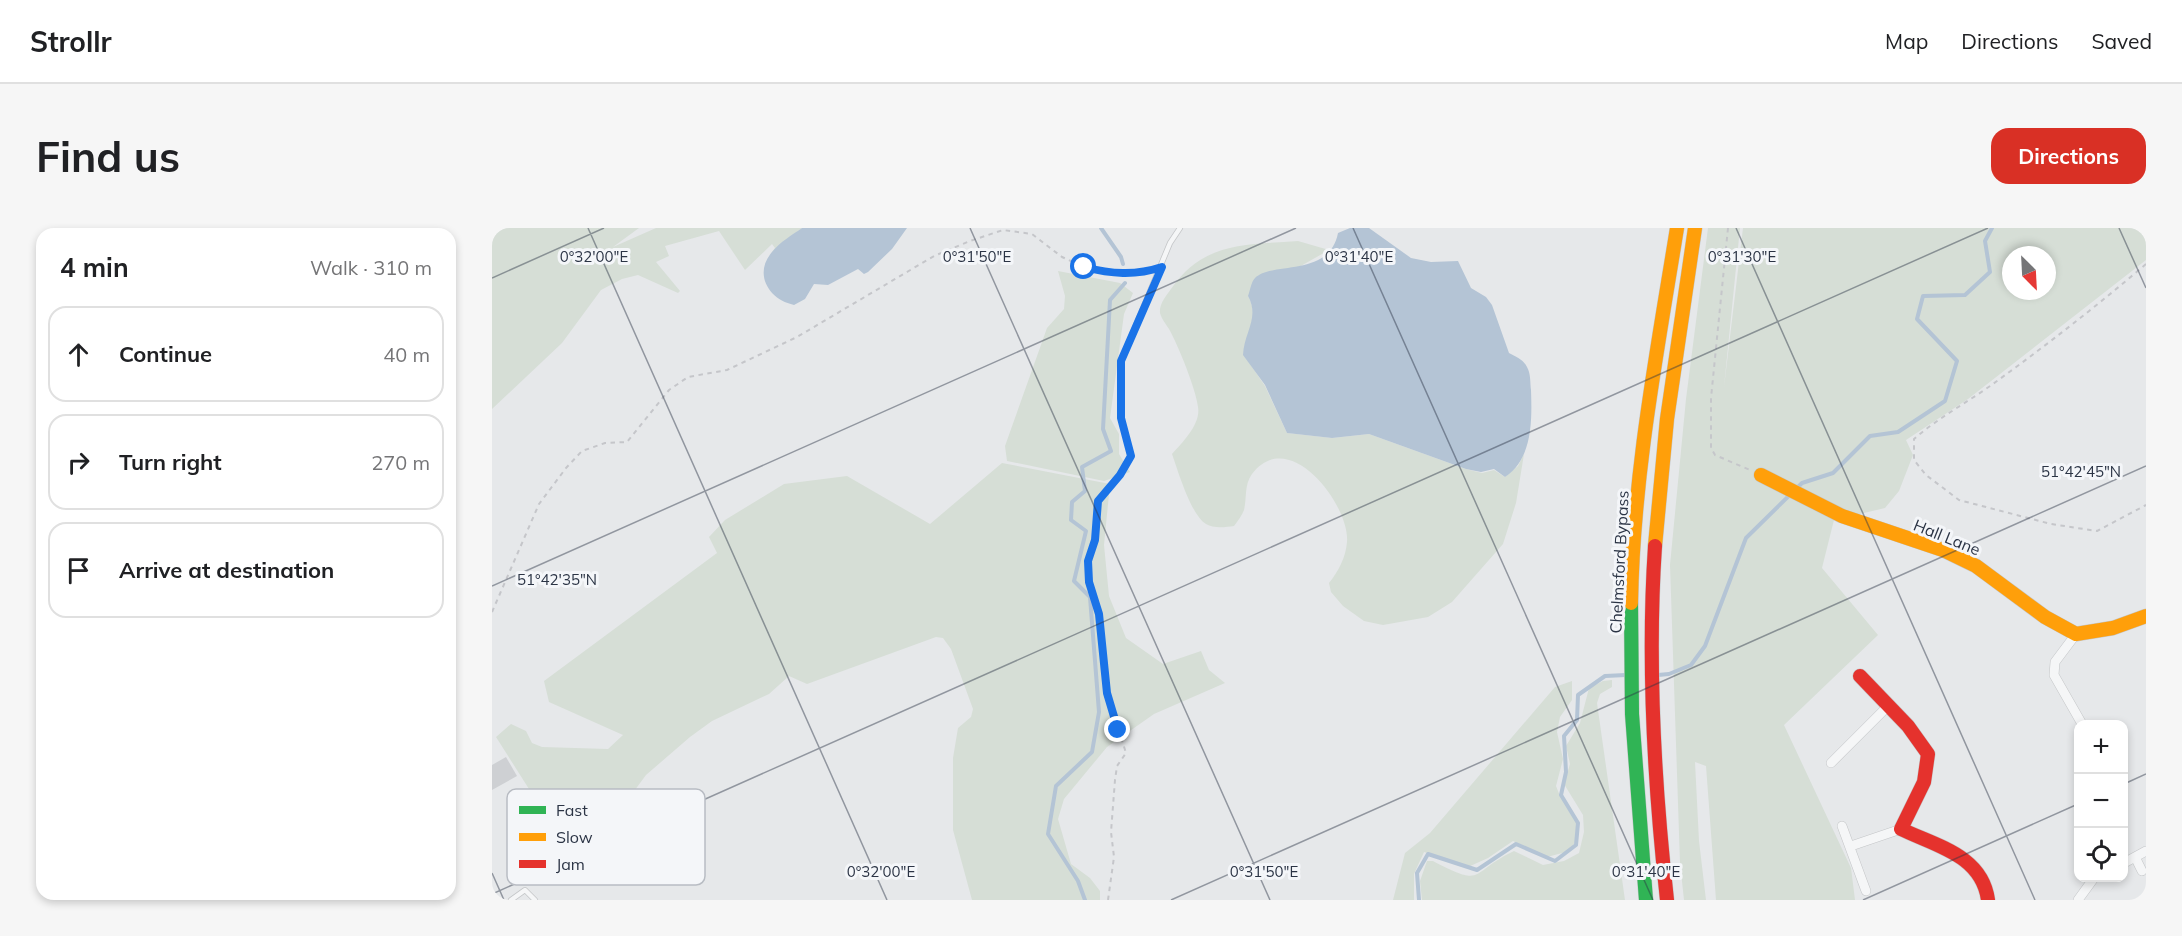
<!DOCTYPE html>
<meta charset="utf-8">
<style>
body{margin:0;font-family:Mulish,sans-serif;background:#f6f6f6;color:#202124}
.controls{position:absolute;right:18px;bottom:18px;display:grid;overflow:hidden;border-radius:12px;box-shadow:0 3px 9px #0003}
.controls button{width:54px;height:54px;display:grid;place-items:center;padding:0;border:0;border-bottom:2px solid #e0e0e0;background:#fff;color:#202124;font:30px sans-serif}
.compass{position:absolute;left:1510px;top:18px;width:54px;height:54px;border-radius:50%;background:#fff;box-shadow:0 3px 9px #0003;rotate:156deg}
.stop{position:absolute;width:18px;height:18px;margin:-14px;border:4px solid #1a73e8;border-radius:50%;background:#fff}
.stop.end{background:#1a73e8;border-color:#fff;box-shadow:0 2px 6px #0008}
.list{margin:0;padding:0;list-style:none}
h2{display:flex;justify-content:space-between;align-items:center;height:78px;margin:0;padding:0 24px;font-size:26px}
h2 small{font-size:20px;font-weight:400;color:#757577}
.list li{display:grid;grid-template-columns:39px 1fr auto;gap:18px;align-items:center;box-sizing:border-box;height:96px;margin:0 12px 12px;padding:0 12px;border:2px solid #e0e0e0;border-radius:18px}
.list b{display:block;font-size:22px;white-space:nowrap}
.list em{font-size:20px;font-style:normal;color:#757577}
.icon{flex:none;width:33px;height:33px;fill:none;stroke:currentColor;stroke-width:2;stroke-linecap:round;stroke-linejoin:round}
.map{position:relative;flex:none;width:1654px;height:672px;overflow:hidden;border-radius:18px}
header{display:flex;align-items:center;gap:36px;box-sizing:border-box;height:84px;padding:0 30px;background:#fff;border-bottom:2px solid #e0e0e0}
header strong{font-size:28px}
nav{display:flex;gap:33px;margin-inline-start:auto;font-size:21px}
.intro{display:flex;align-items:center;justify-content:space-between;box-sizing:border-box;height:144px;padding:0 36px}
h1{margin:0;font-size:42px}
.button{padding:15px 27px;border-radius:18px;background:#d93025;color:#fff;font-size:21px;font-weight:700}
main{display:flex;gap:36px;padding:0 36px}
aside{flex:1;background:#fff;border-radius:18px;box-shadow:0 3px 9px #0003}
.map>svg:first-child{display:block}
.green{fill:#d6ded6;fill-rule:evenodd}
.water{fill:#b4c4d5}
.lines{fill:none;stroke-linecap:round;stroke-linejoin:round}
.stream{stroke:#b4c4d5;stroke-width:4}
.building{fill:#ced0d3}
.lane-casing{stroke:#c4c6c8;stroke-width:6}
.street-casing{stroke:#c4c6c8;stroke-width:10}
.fast-casing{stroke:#c4c6c8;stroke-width:15}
.slow-casing{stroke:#c4c6c8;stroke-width:15}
.jam-casing{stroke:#c4c6c8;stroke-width:15}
.path{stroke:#c5c6ca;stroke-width:2;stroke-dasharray:4.5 4.5;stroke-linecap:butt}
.lane{stroke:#f5f6f7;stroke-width:4.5}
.street{stroke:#f5f6f7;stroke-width:9}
.fast{stroke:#30b455;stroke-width:14}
.slow{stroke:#ff9f0a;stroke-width:14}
.jam{stroke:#e5322d;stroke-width:14}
.route{stroke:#1a73e8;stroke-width:8}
.ticks{fill:none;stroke:#2b3445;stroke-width:1.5;stroke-opacity:0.45}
.labels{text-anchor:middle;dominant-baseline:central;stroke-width:6;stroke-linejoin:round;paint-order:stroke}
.street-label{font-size:16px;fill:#2b3445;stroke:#f4f6f9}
.key{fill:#f4f6f9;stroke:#b8bcc3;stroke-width:1.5}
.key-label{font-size:16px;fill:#2b3445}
.ticks-label{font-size:15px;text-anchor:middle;fill:#2b3445;stroke:#f4f6f9;stroke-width:6;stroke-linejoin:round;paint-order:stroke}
</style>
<header>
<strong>Strollr</strong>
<nav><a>Map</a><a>Directions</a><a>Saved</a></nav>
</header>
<div class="intro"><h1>Find us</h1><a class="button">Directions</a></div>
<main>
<aside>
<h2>4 min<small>Walk · 310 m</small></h2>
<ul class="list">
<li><svg class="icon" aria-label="ahead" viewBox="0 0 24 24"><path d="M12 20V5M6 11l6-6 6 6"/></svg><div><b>Continue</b></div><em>40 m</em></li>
<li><svg class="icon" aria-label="right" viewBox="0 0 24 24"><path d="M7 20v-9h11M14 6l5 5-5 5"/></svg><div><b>Turn right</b></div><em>270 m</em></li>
<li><svg class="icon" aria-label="arrive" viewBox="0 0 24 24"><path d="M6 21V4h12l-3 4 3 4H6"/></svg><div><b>Arrive at destination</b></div></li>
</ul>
</aside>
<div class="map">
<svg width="1654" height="672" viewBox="0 0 1654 672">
<rect width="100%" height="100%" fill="#e6e8ea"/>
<path class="green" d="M0,0H147L121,19L164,0H310L279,25L283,20L280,16L253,42L227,3L173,18L177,28L164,34L188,63L186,65L146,47L130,51L109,62L70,115L0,181Z
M1216,0H1248L1232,159L1251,0H1654V32L1476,171L1414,212L1421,227L1407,263L1393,280L1342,292L1330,340L1386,407L1292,497L1359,640L1363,672H1224L1214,538L1203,534L1207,613L1214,672H1192L1188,635L1178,337L1194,171ZM1519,27H1555V63H1519Z
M806,13L837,22L756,68C767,88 758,107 752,127L773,158L795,205L840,210L877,206L974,241L990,245L1002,242L1013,249L1026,238L1032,226L1024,275L1011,316L960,374L936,389L891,397L872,393L851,378L839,364L837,355C846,344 854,329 855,314C858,277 797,197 760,246C752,257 755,270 752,282C750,287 746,293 742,298C734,299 722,301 714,296C699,287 686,243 680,226C691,214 709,196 706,179C704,161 686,117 677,101C674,96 670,92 668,85C667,76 674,68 679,61C712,13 754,17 806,13Z
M566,43L628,55L641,65L632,86L618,190L627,206V226L638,244L612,253L515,233L513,218L555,100L572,81L573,68Z
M510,235L618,256L612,317L617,368L634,410L671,436L709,423L717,442L733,455L662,486L615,519L572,571L566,591L579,636L598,650L608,663V672H480L461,602V530L466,500L479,489L481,481L459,421L451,410L444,409L315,456L297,448L277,466L220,493L198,509L154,547L134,574L127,565L63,602L4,509L19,496L34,503L40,515L50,519L116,521L131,507L57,474L52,453L225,325L217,309L233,292L292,256L355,248L438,296Z
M1120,452V459L1108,466L1105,475L1133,672H930L928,653L935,633H941C994,661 977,644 1022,623L1051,637L1072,633L1087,625L1092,604L1091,587L1072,556L1078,536L1074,518L1088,495L1097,460L1111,453Z
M1080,453V472L1068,489L1065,504L1071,531L1064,558L1068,568L1085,591L1083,614L1078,623L1055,629L1021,613L996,630L976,639L932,624L922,646V672H901L913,625L938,605L1063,459Z"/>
<path class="water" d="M310,0H415L400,21L376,44L372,46L366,41L336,57L322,56L313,71L302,77C277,72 261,46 280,24C288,14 300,7 310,0Z
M858,0H877L919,30L939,34L966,33L979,60L994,69L1000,77L1017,125C1024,129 1031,131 1035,139C1039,146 1038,155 1039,162C1040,191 1041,231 1013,249L1002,241L989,244L974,241L877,206L840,210L795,205L773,157L751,127C752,104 768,90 756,68C758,63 759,54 763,50C780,33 837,50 846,5Z"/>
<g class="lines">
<path class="stream" d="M609,0L629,29L631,36
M1166,447L1177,446L1199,437L1213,418L1254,310L1310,255L1341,245L1378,208L1406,204L1453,173L1465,133L1425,91L1431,68L1473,67L1498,44L1493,13L1500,0
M593,672L586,653L556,606L564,558L600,524L607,484L598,369L582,353L594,303L579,292L580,274L593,263L590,239L619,223L611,201L618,72L633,55
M927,672L925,645L936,626L985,642L1024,616L1063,633L1084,617L1086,595L1069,567L1074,544L1072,508L1085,492L1086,467L1113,448L1134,447"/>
</g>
<path class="building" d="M14,529L25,548L0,562V537Z"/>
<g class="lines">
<defs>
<path id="lane" d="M629,190V133L678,15L688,0
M19,672L33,662L43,672"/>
<path id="street" d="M1584,406L1563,434L1562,447L1590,496
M1339,535L1396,478
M1350,598L1374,663
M1359,618L1409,601
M1643,629L1650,643
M1632,635L1654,623
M1586,672L1602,650"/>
<path id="fast" d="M1139,375L1140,486L1154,672"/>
<path id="slow" d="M1269,247L1350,288L1451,322L1484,338L1553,389L1584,406L1621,400L1654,388
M1163,318L1175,191L1203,0
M1139,375C1141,249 1165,124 1185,0"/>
<path id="jam" d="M1163,318C1155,436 1162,554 1175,672
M1368,448L1416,498L1436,526L1432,554L1409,601C1444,618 1490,627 1496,672"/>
</defs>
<use href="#lane" class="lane-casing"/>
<use href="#street" class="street-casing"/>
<use href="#fast" class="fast-casing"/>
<use href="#slow" class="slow-casing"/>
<use href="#jam" class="jam-casing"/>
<path class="path" d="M1236,0L1219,170V220L1223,227L1258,242
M1654,36C1606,77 1556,116 1505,153C1478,173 1447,189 1422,211V232L1434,247L1467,272L1559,296L1605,303L1654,277
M0,384L47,276L74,240L90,223L113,215L135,214L177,162L196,149L235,142L305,109L442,28L478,13L511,2L540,6L570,29L592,39L612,44L643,46L658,43
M616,672L622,629L619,604L623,552L625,538L634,525L615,465L607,386L597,354L596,333L603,312L607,273L629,247L639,228L630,197"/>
<use href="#lane" class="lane"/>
<use href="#street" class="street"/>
<use href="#fast" class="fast"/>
<use href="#slow" class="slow"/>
<use href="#jam" class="jam"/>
</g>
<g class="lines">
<path class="route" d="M592,39C619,46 643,48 670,39L629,133V190L639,228L628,247L606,273L603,312L596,333L597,354L607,386L615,465L626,502"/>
</g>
<path class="ticks" d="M96,0L395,672M478,0L778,672M861,0L1161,672M1244,0L1543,672M1627,0L1654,60M0,50L112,0M0,358L804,0M1632,556L1654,546M0,645L12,672M0,666L1496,0M679,672L1654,238M1371,672L1586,576"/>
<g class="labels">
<g class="street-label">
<text transform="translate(1455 309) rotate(22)">Hall Lane</text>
<text transform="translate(1127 334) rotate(-87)">Chelmsford Bypass</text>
</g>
</g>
<rect x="15" y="561" width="198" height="96" rx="9" class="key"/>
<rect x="27" y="578" width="27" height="8" fill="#30b455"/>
<rect x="27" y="605" width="27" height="8" fill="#ff9f0a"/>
<rect x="27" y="632" width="27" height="8" fill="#e5322d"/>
<g class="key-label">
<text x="64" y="588">Fast</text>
<text x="64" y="615">Slow</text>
<text x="64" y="642">Jam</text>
</g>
<g class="ticks-label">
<text x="102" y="34">0°32'00"E</text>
<text x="485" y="34">0°31'50"E</text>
<text x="867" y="34">0°31'40"E</text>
<text x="1250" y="34">0°31'30"E</text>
<text x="1589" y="249">51°42'45"N</text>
<text x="65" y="357">51°42'35"N</text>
<text x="389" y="649">0°32'00"E</text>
<text x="772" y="649">0°31'50"E</text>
<text x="1154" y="649">0°31'40"E</text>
</g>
</svg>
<div class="controls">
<button>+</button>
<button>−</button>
<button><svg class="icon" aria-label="locate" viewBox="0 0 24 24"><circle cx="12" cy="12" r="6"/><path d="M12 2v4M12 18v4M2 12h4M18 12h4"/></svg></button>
</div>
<svg class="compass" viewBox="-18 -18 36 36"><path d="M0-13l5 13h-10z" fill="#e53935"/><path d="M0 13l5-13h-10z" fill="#757577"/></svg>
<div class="stop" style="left:592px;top:39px"></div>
<div class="stop end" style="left:626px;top:502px"></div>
</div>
</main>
